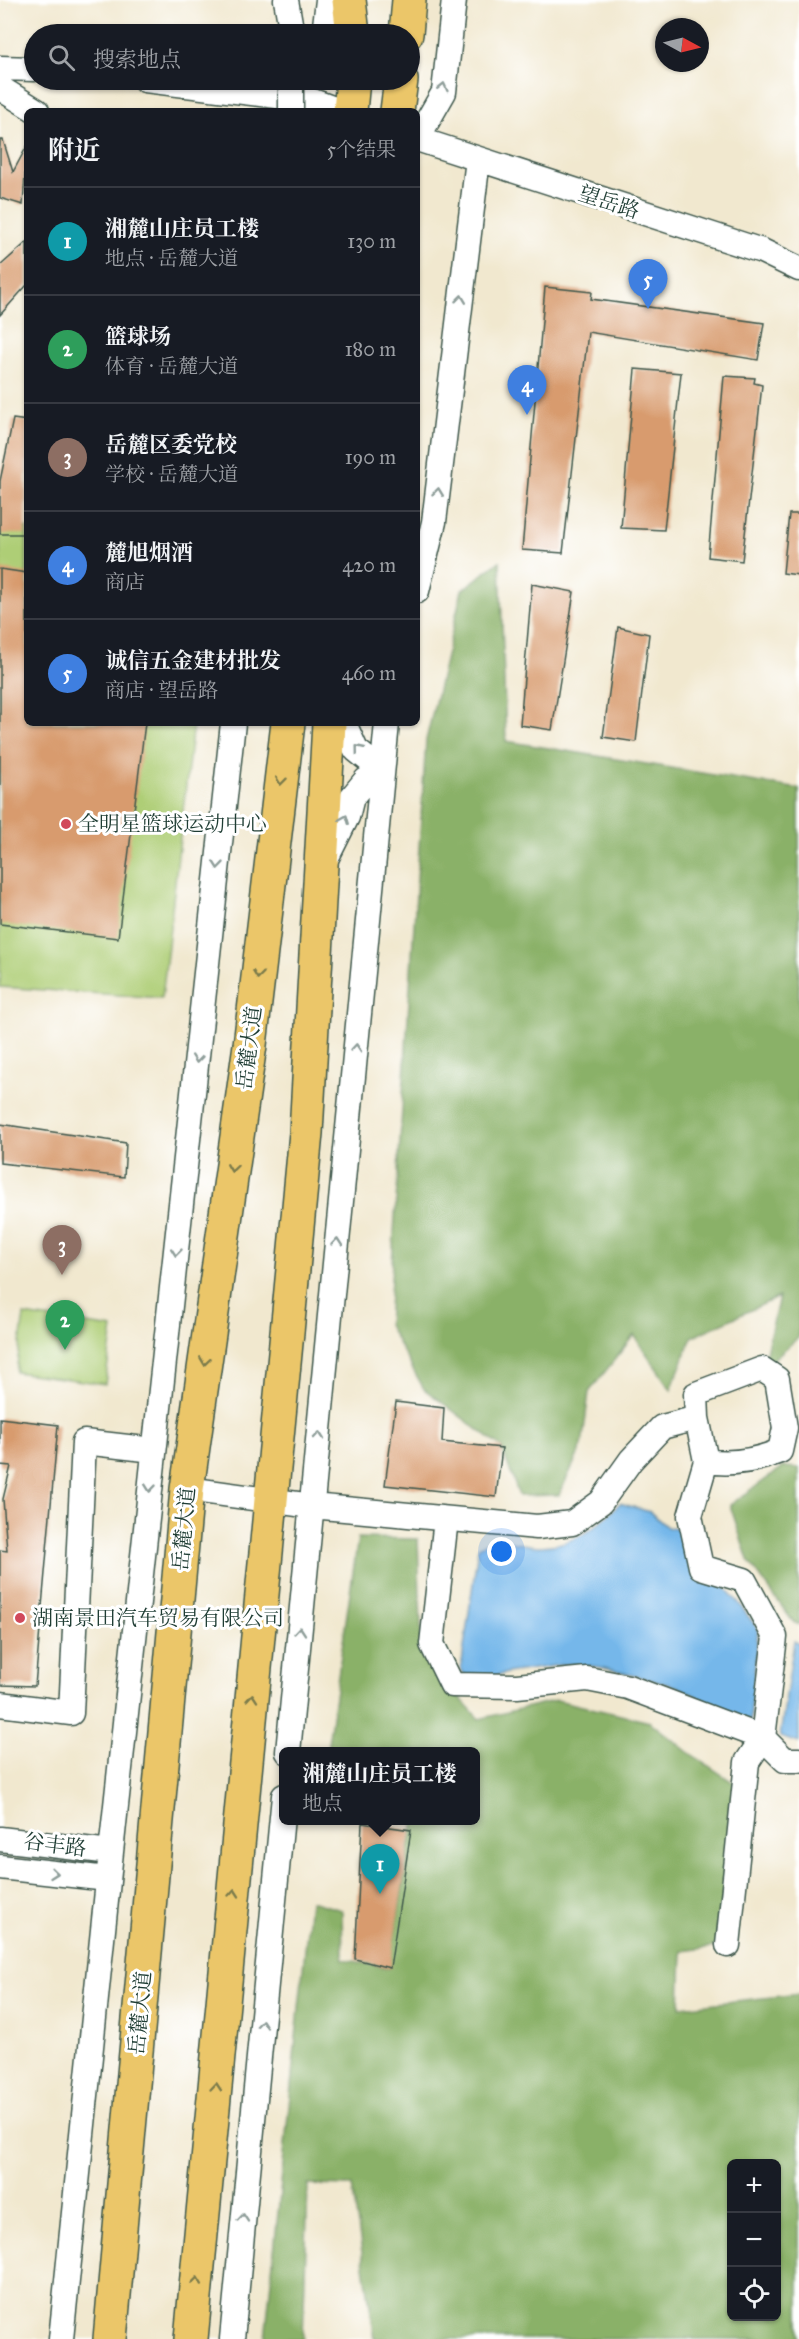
<!DOCTYPE html>
<html lang="zh">
<meta charset="utf-8">
<style>
body{margin:0;font-family:"IM FELL Great Primer","Noto Serif SC",serif;background:#20242c;color:#f1f3f6}
.controls{position:absolute;right:18px;bottom:18px;display:grid;overflow:hidden;border-radius:9px;box-shadow:0 2px 4px #0004}
.controls button{width:54px;height:54px;display:grid;place-items:center;padding:0;border:0;border-bottom:2px solid #363941;background:#171b24;color:#f1f3f6;font:30px sans-serif}
.compass{position:absolute;left:655px;top:18px;width:54px;height:54px;border-radius:50%;background:#171b24;box-shadow:0 2px 4px #0004;rotate:97deg}
.you{position:absolute;left:502px;top:1552px;width:21px;height:21px;margin:-15px;border:4px solid #fff;border-radius:50%;background:#1a73e8;box-shadow:0 0 0 9px #1a73e833}
.badge{display:grid;place-items:center;width:39px;height:39px;border-radius:50%;background:#d1495b;color:#fff;font-size:20px;font-weight:700}
.pin{position:absolute;translate:-50% -50px;filter:drop-shadow(0 2px 3px #0008)}
.pin::after{content:'';position:absolute;top:32px;width:21px;height:18px;background:inherit;clip-path:polygon(0 0,100% 0,50% 100%)}
.popup{position:absolute;left:279px;top:1747px;width:201px;height:78px;box-sizing:border-box;display:grid;place-content:center;border-radius:9px;background:#171b24;filter:drop-shadow(0 2px 4px #0005);font-size:20px;white-space:nowrap;color:#9ea1a6}
.popup b{font-size:22px;color:#f1f3f6}
.popup::after{content:'';position:absolute;left:50%;top:100%;margin-left:-12px;border:12px solid transparent;border-top-color:#171b24}
.list{margin:0;padding:0;list-style:none}
h2{display:flex;justify-content:space-between;align-items:center;height:78px;margin:0;padding:0 24px;font-size:26px}
h2 small{font-size:20px;font-weight:400;color:#9ea1a6}
.list li{display:grid;grid-template-columns:39px 1fr auto;gap:18px;align-items:center;box-sizing:border-box;height:108px;padding:0 24px;border-top:2px solid #363941}
.list b{display:block;font-size:22px;white-space:nowrap}
.list p{margin:0;font-size:20px;white-space:nowrap;color:#9ea1a6}
.list em{font-size:20px;font-style:normal;color:#9ea1a6}
.icon{flex:none;width:33px;height:33px;fill:none;stroke:currentColor;stroke-width:2;stroke-linecap:round;stroke-linejoin:round}
.map{position:relative;flex:none;width:799px;height:2339px;overflow:hidden}
.search{position:absolute;background:#171b24;box-shadow:0 2px 4px #0004;left:24px;top:24px;width:396px;height:66px;display:flex;align-items:center;gap:15px;box-sizing:border-box;padding:0 21px;border-radius:33px;color:#9ea1a6;font-size:22px}
.panel{position:absolute;background:#171b24;box-shadow:0 2px 4px #0004;left:24px;top:108px;width:396px;height:618px;border-radius:9px}
.map>svg:first-child{display:block}
.green{fill:#aece76;stroke:#668655;stroke-width:1.5}
.forest{fill:#8ab167;stroke:#54774e;stroke-width:1.5;fill-rule:evenodd}
.water{fill:#75b7ea;stroke:#4a7a8f;stroke-width:1.5}
.building{fill:#d89b6e}
.lines{fill:none;stroke-linecap:round;stroke-linejoin:round}
.minor-casing{stroke:#3e574b;stroke-width:27}
.highway-casing{stroke:#3e574b;stroke-width:36}
.minor{stroke:#fff;stroke-width:24}
.highway{stroke:#ebc669;stroke-width:33}
.minor-bridge-casing{stroke:#3e574b;stroke-width:27;stroke-linecap:butt}
.minor-bridge{stroke:#fff;stroke-width:24}
.oneway{stroke:#8f9e9a}
.oneway2{stroke:#7b7b4c}
.poi-dot{fill:#d1495b;stroke:#fff;stroke-width:2}
.labels{text-anchor:middle;dominant-baseline:central;stroke-width:6;stroke-linejoin:round;paint-order:stroke}
.street-label{font-size:21px;fill:#1f3d34;stroke:#fff}
.poi-label{font-size:21px;fill:#1f3d34;stroke:#fff;text-anchor:start}
</style>
<div class="map">
<svg width="799" height="2339" viewBox="0 0 799 2339">
<rect width="100%" height="100%" fill="#fff"/>
<filter id="ink" filterUnits="userSpaceOnUse"><feTurbulence type="fractalNoise" baseFrequency=".0167" numOctaves="2"/><feDisplacementMap in="SourceGraphic" scale="12" xChannelSelector="R" yChannelSelector="G"/><feConvolveMatrix kernelMatrix="1 2 1 2 8 2 1 2 1" color-interpolation-filters="sRGB"/></filter>
<filter id="wash" filterUnits="userSpaceOnUse"><feTurbulence type="fractalNoise" baseFrequency=".008" numOctaves="4" result="noise"/><feDisplacementMap in="SourceGraphic" scale="24" xChannelSelector="R" yChannelSelector="G"/><feGaussianBlur stdDeviation="1.35" result="paint"/><feColorMatrix in="noise" values="0 0 0 0 0 0 0 0 0 0 0 0 0 0 0 0 0 1.4 0 .05"/><feComposite in="paint" operator="in"/></filter>
<g filter="url(#wash)">
<rect width="100%" height="100%" fill="#f1e8cf"/>
<path class="green" d="M0,526L27,528V723H193L162,998L0,987Z
M24,1315L113,1328L105,1384L16,1372Z"/>
<path class="forest" d="M500,561L506,741L799,789V1337L762,1369L779,1297L692,1337L671,1390L634,1335L589,1392L582,1446L559,1495L519,1496L502,1448L424,1389L388,1325L426,740L462,590Z
M783,1467L799,1468V1625L793,1622L748,1560L730,1505Z
M358,1538L418,1539L422,1655L479,1719L557,1700L650,1722L688,1752L737,1785L728,1945L682,1951L680,2007L799,1994V2339H375L352,2186L308,2185L303,2339H265L310,1901L342,1910L343,1959L389,1968L414,1821L476,1820V1752L327,1751ZM732,2164H776V2316H732Z"/>
<path class="water" d="M620,1503L650,1512L667,1527L681,1530C686,1563 709,1570 729,1592C740,1603 748,1617 758,1629L750,1723L678,1687L600,1667L567,1664L507,1673L473,1683L467,1679L461,1669L478,1548C495,1534 521,1546 541,1546C575,1545 598,1527 620,1503Z
M794,1641L799,1644V1743L780,1737Z"/>
<g id="blocks">
<path class="building" d="M0,140H3L13,172L27,146L23,205L0,198Z
M27,242V285L0,315V266Z
M545,287L592,292L591,299L764,323L758,360L588,332L563,553L522,550Z
M635,369L681,373L664,530L621,528Z
M724,376L755,378L754,383L762,385L742,561L708,557Z
M13,419L27,421L25,534H0V481Z
M789,514H799V575L783,573Z
M0,569L27,573V723H145L118,938L0,924Z
M532,584L574,592L552,730L520,725Z
M618,627L649,634L636,742L603,737Z
M0,1124L126,1143L124,1177L0,1163Z
M396,1402L444,1408L442,1442L502,1448L496,1497L385,1485Z
M0,1418L58,1425L35,1686L0,1685V1550L7,1551L3,1499L11,1466L0,1465Z
M362,1823L411,1830L390,1968L355,1959Z"/>
</g>
</g>
<g filter="url(#ink)">
<use href="#blocks" fill-opacity="0" stroke="#3e574b" stroke-width="1.5"/>
<g class="lines">
<defs>
<path id="minor" d="M286,0L292,34
M324,34L328,0
M0,68L34,69
M145,80L310,100L340,111
M0,88L37,111
M417,139L762,251L799,269
M417,139L444,92L454,0
M417,591L434,522L478,159
M325,861L347,817L352,797L366,780L381,770L356,750L344,723
M706,1461L690,1516L701,1567L744,1580L775,1637L763,1738L785,1760H799
M187,1489L312,1506L537,1527L572,1523L601,1502L631,1460L662,1427L697,1418L696,1394L762,1369L777,1379L785,1428L780,1451C756,1461 733,1465 706,1461L697,1418
M446,1519L432,1644L452,1685L517,1686L587,1679L628,1687L763,1738L747,1762L728,1945
M0,1704L71,1713L84,1442L154,1450
M288,1752L387,723
M0,1839L111,1852
M0,1867L108,1879
M61,2339L111,1852L233,723
M232,2339L284,1796"/>
<path id="highway" d="M349,0L353,34
M406,34L409,0
M350,111L353,80
M397,111L401,80
M110,2339L187,1489L250,1045L288,723
M191,2339L306,1133L329,723"/>
</defs>
<use href="#minor" class="minor-casing"/>
<use href="#highway" class="highway-casing"/>
<use href="#minor" class="minor"/>
<use href="#highway" class="highway"/>
<defs>
<path id="minor-bridge" d="M291,111V80"/>
</defs>
<use href="#minor-bridge" class="minor-bridge-casing"/>
<use href="#minor-bridge" class="minor-bridge"/>
</g>
<defs><path id="oneway-chevron" d="M-2-3.5L2.5 0L-2 3.5" fill="none" stroke-width="1.6" stroke-linecap="round" stroke-linejoin="round" transform="scale(1.5)"/></defs>
<g class="oneway">
<use href="#oneway-chevron" transform="translate(443 87) rotate(-77)"/>
<use href="#oneway-chevron" transform="translate(461 299) rotate(-83)"/>
<use href="#oneway-chevron" transform="translate(438 492) rotate(-83)"/>
<use href="#oneway-chevron" transform="translate(359 749) rotate(-129)"/>
<use href="#oneway-chevron" transform="translate(345 819) rotate(-68)"/>
<use href="#oneway-chevron" transform="translate(218 865) rotate(96)"/>
<use href="#oneway-chevron" transform="translate(356 1048) rotate(-85)"/>
<use href="#oneway-chevron" transform="translate(197 1059) rotate(96)"/>
<use href="#oneway-chevron" transform="translate(337 1242) rotate(-85)"/>
<use href="#oneway-chevron" transform="translate(176 1252) rotate(96)"/>
<use href="#oneway-chevron" transform="translate(319 1436) rotate(-85)"/>
<use href="#oneway-chevron" transform="translate(150 1488) rotate(96)"/>
<use href="#oneway-chevron" transform="translate(300 1631) rotate(-85)"/>
<use href="#oneway-chevron" transform="translate(54 1873) rotate(6)"/>
<use href="#oneway-chevron" transform="translate(262 2024) rotate(-85)"/>
<use href="#oneway-chevron" transform="translate(243 2218) rotate(-85)"/>
</g>
<g class="oneway2">
<use href="#oneway-chevron" transform="translate(281 781) rotate(97)"/>
<use href="#oneway-chevron" transform="translate(258 975) rotate(97)"/>
<use href="#oneway-chevron" transform="translate(232 1168) rotate(98)"/>
<use href="#oneway-chevron" transform="translate(205 1361) rotate(98)"/>
<use href="#oneway-chevron" transform="translate(252 1698) rotate(-85)"/>
<use href="#oneway-chevron" transform="translate(234 1893) rotate(-85)"/>
<use href="#oneway-chevron" transform="translate(216 2087) rotate(-85)"/>
<use href="#oneway-chevron" transform="translate(197 2281) rotate(-84)"/>
</g>
</g>
<g class="poi-dot">
<circle cx="66" cy="824" r="6"/>
<circle cx="20" cy="1618" r="6"/>
</g>
<g class="labels">
<g class="street-label">
<text transform="translate(609 202) rotate(18)">望岳路</text>
<text transform="translate(249 1048) rotate(-83)">岳麓大道</text>
<text transform="translate(184 1529) rotate(-85)">岳麓大道</text>
<text transform="translate(55 1845) rotate(7)">谷丰路</text>
<text transform="translate(140 2013) rotate(-85)">岳麓大道</text>
</g>
<g class="poi-label">
<text x="78" y="824">全明星篮球运动中心</text>
<text x="32" y="1618">湖南景田汽车贸易有限公司</text>
</g>
</g>
</svg>
<div class="controls">
<button>+</button>
<button>−</button>
<button><svg class="icon" aria-label="locate" viewBox="0 0 24 24"><circle cx="12" cy="12" r="6"/><path d="M12 2v4M12 18v4M2 12h4M18 12h4"/></svg></button>
</div>
<svg class="compass" viewBox="-18 -18 36 36"><path d="M0-13l5 13h-10z" fill="#e53935"/><path d="M0 13l5-13h-10z" fill="#9ea1a6"/></svg>
<div class="you"></div>
<div class="pin badge" style="left:380px;top:1894px;background:#0f9aa8">1</div>
<div class="popup"><b>湘麓山庄员工楼</b>地点</div>
<div class="pin badge" style="left:65px;top:1350px;background:#2e9e5b">2</div>
<div class="pin badge" style="left:62px;top:1275px;background:#8d6e63">3</div>
<div class="pin badge" style="left:527px;top:415px;background:#3f7fe0">4</div>
<div class="pin badge" style="left:648px;top:309px;background:#3f7fe0">5</div>
<div class="search"><svg class="icon" aria-label="search" viewBox="0 0 24 24"><circle cx="10" cy="10" r="6"/><path d="M15 15l6 6"/></svg>搜索地点</div>
<section class="panel">
<h2>附近<small>5个结果</small></h2>
<ul class="list">
<li><span class="badge" style="background:#0f9aa8">1</span><div><b>湘麓山庄员工楼</b><p>地点 · 岳麓大道</p></div><em>130 m</em></li>
<li><span class="badge" style="background:#2e9e5b">2</span><div><b>篮球场</b><p>体育 · 岳麓大道</p></div><em>180 m</em></li>
<li><span class="badge" style="background:#8d6e63">3</span><div><b>岳麓区委党校</b><p>学校 · 岳麓大道</p></div><em>190 m</em></li>
<li><span class="badge" style="background:#3f7fe0">4</span><div><b>麓旭烟酒</b><p>商店</p></div><em>420 m</em></li>
<li><span class="badge" style="background:#3f7fe0">5</span><div><b>诚信五金建材批发</b><p>商店 · 望岳路</p></div><em>460 m</em></li>
</ul>
</section>
</div>
